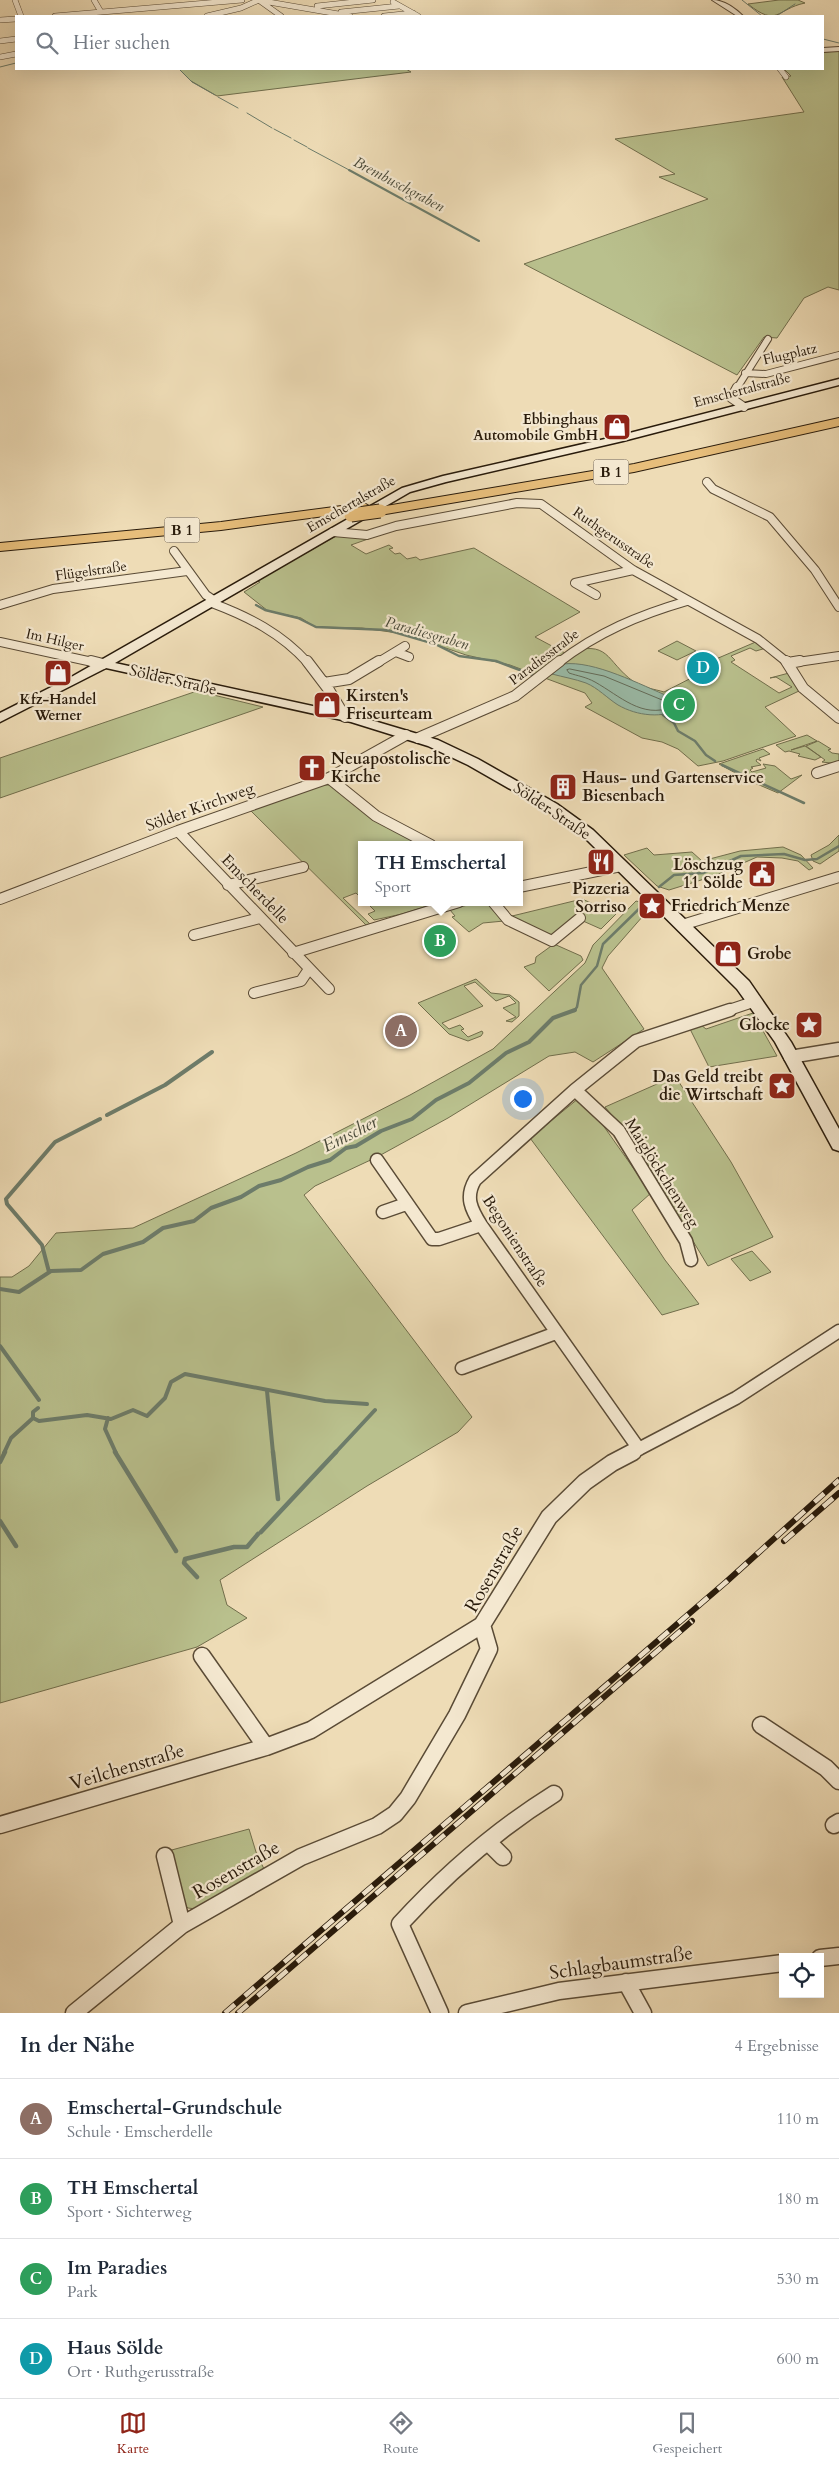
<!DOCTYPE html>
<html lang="de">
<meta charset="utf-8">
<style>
body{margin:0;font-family:Cardo,serif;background:#f6f6f7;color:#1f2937}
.controls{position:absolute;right:15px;bottom:15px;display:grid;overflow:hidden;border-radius:0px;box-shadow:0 5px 20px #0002}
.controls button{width:45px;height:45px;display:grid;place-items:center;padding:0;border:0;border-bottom:1px solid #e0e1e3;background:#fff;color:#1f2937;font:25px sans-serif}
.you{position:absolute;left:522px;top:1098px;width:18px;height:18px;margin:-12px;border:4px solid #fff;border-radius:50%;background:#1a73e8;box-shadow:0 0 0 8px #1a73e833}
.badge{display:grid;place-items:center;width:32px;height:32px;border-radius:50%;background:#8f2418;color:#fff;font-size:16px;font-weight:700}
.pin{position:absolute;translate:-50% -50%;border:2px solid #fff;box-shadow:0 1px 5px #0006}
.popup{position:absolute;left:358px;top:841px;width:165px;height:65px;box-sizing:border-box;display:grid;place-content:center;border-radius:0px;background:#fff;filter:drop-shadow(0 1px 4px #0005);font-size:16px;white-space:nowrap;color:#747a83}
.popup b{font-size:19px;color:#1f2937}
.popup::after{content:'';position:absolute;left:50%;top:100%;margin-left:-10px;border:10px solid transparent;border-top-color:#fff}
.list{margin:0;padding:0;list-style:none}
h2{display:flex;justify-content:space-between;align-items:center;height:65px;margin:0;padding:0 20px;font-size:21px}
h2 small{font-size:16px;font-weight:400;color:#747a83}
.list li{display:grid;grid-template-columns:32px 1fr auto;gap:15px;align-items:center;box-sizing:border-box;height:80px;padding:0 20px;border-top:1px solid #e0e1e3}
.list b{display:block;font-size:19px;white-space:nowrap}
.list p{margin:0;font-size:16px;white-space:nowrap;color:#747a83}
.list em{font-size:16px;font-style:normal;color:#747a83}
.icon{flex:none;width:28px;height:28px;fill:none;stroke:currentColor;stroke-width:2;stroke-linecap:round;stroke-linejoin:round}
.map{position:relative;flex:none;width:839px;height:2013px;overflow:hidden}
.search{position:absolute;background:#fff;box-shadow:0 5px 20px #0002;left:15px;right:15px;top:15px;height:55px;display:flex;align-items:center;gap:12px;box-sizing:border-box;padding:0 18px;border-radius:0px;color:#747a83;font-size:19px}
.sheet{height:385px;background:#fff}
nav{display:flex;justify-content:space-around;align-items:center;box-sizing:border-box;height:70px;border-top:1px solid #e0e1e3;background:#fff;font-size:14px;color:#747a83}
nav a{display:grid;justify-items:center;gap:2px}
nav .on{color:#8f2418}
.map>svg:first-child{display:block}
.green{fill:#b9c08d;stroke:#716e4c}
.water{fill:#9abca9;stroke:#6d7c6a}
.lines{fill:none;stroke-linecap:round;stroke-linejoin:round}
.shore{stroke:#626c5a;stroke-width:1}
.stream-far4{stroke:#6d7c6a;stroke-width:1}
.stream-far3{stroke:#6d7c6a;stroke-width:2}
.stream-far2{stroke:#6d7c6a;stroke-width:2.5}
.stream-far1{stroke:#6d7c6a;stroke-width:4}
.stream{stroke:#6d7c6a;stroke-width:4.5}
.minor-far5-casing{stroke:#5a4b36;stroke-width:6}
.minor-far4-casing{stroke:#5a4b36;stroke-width:8}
.minor-far3-casing{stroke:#5a4b36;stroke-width:10}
.minor-far2-casing{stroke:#5a4b36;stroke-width:12}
.minor-far1-casing{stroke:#5a4b36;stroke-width:15}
.minor-casing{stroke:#5a4b36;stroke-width:19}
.tertiary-casing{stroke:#5a4b36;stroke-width:2}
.secondary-casing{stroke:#291b0b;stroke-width:3}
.trunk-casing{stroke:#291b0b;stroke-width:2}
.minor-far5{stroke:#f4e8d0;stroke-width:5}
.minor-far4{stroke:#f4e8d0;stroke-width:6}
.minor-far3{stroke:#f4e8d0;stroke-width:8}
.minor-far2{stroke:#f4e8d0;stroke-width:10}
.minor-far1{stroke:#f4e8d0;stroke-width:12}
.minor{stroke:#f4e8d0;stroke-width:16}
.tertiary{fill:#f4e8d0;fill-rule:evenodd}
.secondary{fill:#f4e8d0;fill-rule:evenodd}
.trunk{fill:#e7be7b;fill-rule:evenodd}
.rail-casing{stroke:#291b0b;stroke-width:6}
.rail{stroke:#f4e8d0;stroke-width:4.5;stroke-dasharray:13;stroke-linecap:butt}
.trunk-bridge-casing{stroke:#291b0b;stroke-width:15;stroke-linecap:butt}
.trunk-bridge{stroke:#e7be7b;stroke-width:13}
.labels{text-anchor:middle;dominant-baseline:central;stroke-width:4.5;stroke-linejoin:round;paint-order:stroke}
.far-street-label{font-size:14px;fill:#291b0b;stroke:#f4e8d0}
.far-poi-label{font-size:14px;font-weight:bold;fill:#291b0b;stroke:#f4e8d0;text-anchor:end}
.far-water-label{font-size:15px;font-style:italic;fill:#4b4b3a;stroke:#f4e8d0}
.shield{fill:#f4e8d0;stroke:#665846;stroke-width:1}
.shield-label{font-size:15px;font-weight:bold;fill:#291b0b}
.street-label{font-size:16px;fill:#291b0b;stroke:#f4e8d0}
.poi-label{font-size:16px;font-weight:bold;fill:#291b0b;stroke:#f4e8d0;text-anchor:start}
.water-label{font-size:18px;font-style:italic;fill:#4b4b3a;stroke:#f4e8d0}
.near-street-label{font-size:19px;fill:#291b0b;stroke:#f4e8d0}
</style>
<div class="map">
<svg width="839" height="2013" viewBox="0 0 839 2013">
<rect width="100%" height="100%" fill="#eedcb6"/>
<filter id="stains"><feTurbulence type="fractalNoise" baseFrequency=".004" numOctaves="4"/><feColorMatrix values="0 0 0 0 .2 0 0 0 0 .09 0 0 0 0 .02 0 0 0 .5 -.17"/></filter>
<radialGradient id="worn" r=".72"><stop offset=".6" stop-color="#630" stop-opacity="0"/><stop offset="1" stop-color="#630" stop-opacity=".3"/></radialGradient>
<path class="green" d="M779,0H798L805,3C776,9 778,28 748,4Z
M839,51V290L828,287L804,298L777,338L764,337L737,375L524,264L708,199L659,177L675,174L615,139L804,112L782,77L791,76L784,69H823V52Z
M179,69H406L411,72L217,96L191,81Z
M336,536L371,538L351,545L366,554L389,545L393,548L389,549L395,554L400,553L407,559L416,557L420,560L474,548L580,612L535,637L565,653C611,639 604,660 634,682C642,688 655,689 664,692L701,673L705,674L716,669L702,665L758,641L766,648L756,651L750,648L731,656L735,660L731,662L779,693L792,687L776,677L770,678L789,673L799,691L765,707L796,736L723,761L698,766L678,749L662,742L642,738L585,707L592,703L585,693L510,665L466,655L405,634L362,628L315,627L301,618L268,611L244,592L260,582L257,581Z
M677,641L696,651L677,660L658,651Z
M197,691L263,707L0,798V758Z
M807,735L817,741L791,750L805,746L821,757L806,746L818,741L831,749L828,750L832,753L839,754V764L822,762L825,760L821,757L815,760L798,756L800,754L789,751L785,752L776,745Z
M763,749L770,754L759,758L761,761L757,759L756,761L761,765L751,767L753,768L750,770L752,772L766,768L763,764L775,766L791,779L802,775L778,793L750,781L719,764Z
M321,785H330L377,822L422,845H361V898L356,893L343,898L371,925L367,926L249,809Z
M839,835V851L820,864L813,861L811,855L829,845Z
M783,847L801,855L813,868L809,870L798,861L782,858L757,857L714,876L669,890L657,886L624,855L647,848L654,855L692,852L702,861L740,851Z
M582,899L616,914L601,929L583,921L585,918L579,916L552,935L508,917Z
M636,901L648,904L650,908L608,956L602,968L644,1029L593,1062L575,1052L549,1056L448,1118L377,1157L315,1186L304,1195L472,1417L458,1432L367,1486L220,1580L227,1605L247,1618L197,1647L0,1703V1277H12L29,1266L56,1233L133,1228L296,1153L410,1095L493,1049L585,963L593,945Z
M366,902H440L402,914L374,920L368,914L375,911Z
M478,902H489L504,921L483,923L469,932L452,917L455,916L450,910Z
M554,944L581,956L583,960L549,991L524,967L535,963L536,957Z
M476,979L491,993L510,995L519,1002V1016L512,1022L506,1021L516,1017L503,1008L516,1003L509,996L496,1001L475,982L464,986L483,1006L442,1023L449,1029L460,1025L464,1029L461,1030L468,1037L482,1031L483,1033L481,1036L468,1041L449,1034L418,1003Z
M753,1013L777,1056L709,1067L690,1029L701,1025L706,1029Z
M675,1076L731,1162L773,1237L708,1266L631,1138L605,1107Z
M579,1098L600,1121L651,1193L632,1210L665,1260L699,1304L662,1315L530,1138Z
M752,1251L771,1272L750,1281L731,1259Z
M249,1829L256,1852L264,1869L196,1909L188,1908L180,1901L168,1851Z"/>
<path class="water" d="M563,664C594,660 641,685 670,697L679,702L682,708C663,719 637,716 618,705C607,698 598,688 586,683C575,679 563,677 552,674Z"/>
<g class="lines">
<path class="shore" d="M570,669L604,676L667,702L672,707C642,719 620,696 595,682C586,677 578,676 569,673L567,670Z"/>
<path class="stream-far4" d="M742,0L762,16
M778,15L795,4
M823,39L839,43
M0,67L16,63
M179,69L192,82L215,95
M218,97L238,108
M247,113L272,128
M274,129L291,138
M294,140L307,147
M308,148L351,171"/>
<path class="stream-far3" d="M349,170L479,241"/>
<path class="stream-far2" d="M256,605L265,610L298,618L316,627L387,630L435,644L459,656L496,661L533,675
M663,715L674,723L678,731L695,741L706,755L715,761
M722,765L804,803
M659,887L674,875L703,873L741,856L784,854L805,860L817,859L839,846
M574,1011L577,1007L581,985L597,966L603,944L645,903"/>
<path class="stream-far1" d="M107,1115L165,1085L212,1052
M49,1272L42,1245L7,1204L6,1199L55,1142L100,1119
M0,1289L19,1292L51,1271L81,1270L103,1254L143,1242L163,1228L194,1221L211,1208L241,1197L259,1186L281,1180L308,1167L330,1160L346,1148L356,1146L381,1131L412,1119L436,1100L469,1083L506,1053L529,1042L553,1018L575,1010
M0,1346L39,1400
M267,1391L273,1453
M38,1408L33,1412V1418L39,1421L87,1415L111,1419L133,1410L147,1416L165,1398L171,1382L185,1374L325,1401L367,1404
M108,1418L105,1429L116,1453
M4,1453L11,1438L33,1418
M335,1453L375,1410"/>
<path class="stream" d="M115,1452L176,1551
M273,1452L278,1499
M0,1462L5,1452
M0,1521L16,1546
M261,1532L336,1452
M197,1577L184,1563L185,1559L234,1547H247L258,1534"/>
<defs>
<path id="minor-far5" d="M15,0L21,16
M94,0L101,12
M257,0L350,16
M260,1L281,16
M393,2L418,16
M317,6L373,0
M341,12L399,6
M55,16L242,0
M207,16L241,8L259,0
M384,16L413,13
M0,20L16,19
M0,41L16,39
M0,57L16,54
M780,69L786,77"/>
<path id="minor-far4" d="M745,373L766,374L839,355
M737,388L768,339"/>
<path id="minor-far3" d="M737,387L731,398L744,407
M707,482L713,489L770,517L815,570L839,607
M333,532L367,535L396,526L517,503L541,504L633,570L758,639L788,663
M174,551L206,595L215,601
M596,595L575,583L633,570
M212,603C249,617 281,633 308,663
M0,605L53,589L187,571
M0,642L97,663
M396,652L409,657
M377,663L405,646
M558,663C598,632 639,615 687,601
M791,663L839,656"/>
<path id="minor-far2" d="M91,661L103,664
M307,661L329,690L345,717
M786,661L803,688L839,718
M788,663L800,661
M324,683L349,679L379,661
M418,738L515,696L560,661
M817,773L839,766
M329,778L376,816L431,845
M178,831L329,989
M228,885L303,867
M519,887L621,866
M0,899L178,831L329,778L406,735
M493,902L508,920L552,941L580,918
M682,925L839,877
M194,935L260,918
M293,953L459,902
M254,993L301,981L309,969
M726,1011L756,1001"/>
<path id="minor-far1" d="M790,1057L839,1049
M575,1090L619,1131L686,1241L691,1260
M377,1160L432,1239H439L481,1225
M383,1212L406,1204
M462,1368L556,1333
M639,1449L481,1225C471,1209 465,1197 475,1180L575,1090L636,1041L730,1010
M631,1453L736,1398L839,1331"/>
<path id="minor" d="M202,1656L266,1747
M761,1725L826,1768L839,1781
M0,1825L266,1747L311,1730L482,1625L549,1517L585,1482L612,1463L633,1452
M834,1825L839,1822
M488,1842L503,1857
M165,1856L182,1925
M820,1958L839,1956
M626,1982L643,2013
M74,2013L182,1925L301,1857L377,1826L395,1814L408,1798L457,1715L489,1649L482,1625
M440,2013L400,1924C445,1875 498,1829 554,1794
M467,2013L559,1991L783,1963"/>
<path id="tertiary" d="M712,0C724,0 735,8 743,16H737Z
M839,47V51L823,52V48Z"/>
<path id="secondary" d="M839,379V385L623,441L446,482L410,492L115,663L354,715L438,740L478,759L557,804L593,830L749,981L791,1042L839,1129V1151L833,1149L775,1042L737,989L583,836L547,810L468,765L428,746L351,722L106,668L0,722V713L73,676L402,488L443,476L618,436Z"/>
<path id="trunk" d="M839,418V426L634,472L380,515L373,511L380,507L634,464Z
M364,503L371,507L369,510L221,530L0,551V543L221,522Z"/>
</defs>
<use href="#minor-far5" class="minor-far5-casing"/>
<use href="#minor-far4" class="minor-far4-casing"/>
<use href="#minor-far3" class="minor-far3-casing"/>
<use href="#minor-far2" class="minor-far2-casing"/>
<use href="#minor-far1" class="minor-far1-casing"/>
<use href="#minor" class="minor-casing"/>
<use href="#tertiary" class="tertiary-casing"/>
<use href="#secondary" class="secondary-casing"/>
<use href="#trunk" class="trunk-casing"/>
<use href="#minor-far5" class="minor-far5"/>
<use href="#minor-far4" class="minor-far4"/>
<use href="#minor-far3" class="minor-far3"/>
<use href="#minor-far2" class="minor-far2"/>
<use href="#minor-far1" class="minor-far1"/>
<use href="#minor" class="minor"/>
<use href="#tertiary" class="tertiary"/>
<use href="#secondary" class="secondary"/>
<use href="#trunk" class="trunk"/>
<defs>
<path id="rail" d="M784,1541L839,1493
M225,2013L726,1582L839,1480
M238,2013L692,1621"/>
</defs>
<use href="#rail" class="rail-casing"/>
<use href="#rail" class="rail"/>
<defs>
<path id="trunk-bridge" d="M351,515L380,511"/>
</defs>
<use href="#trunk-bridge" class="trunk-bridge-casing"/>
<use href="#trunk-bridge" class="trunk-bridge"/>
</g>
<defs>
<symbol id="shop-square" viewBox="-11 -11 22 22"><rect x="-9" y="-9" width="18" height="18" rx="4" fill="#8f2418" stroke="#f4e8d0"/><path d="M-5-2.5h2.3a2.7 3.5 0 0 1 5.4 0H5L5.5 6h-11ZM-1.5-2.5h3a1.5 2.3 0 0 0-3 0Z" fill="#fff"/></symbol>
<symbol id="church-square" viewBox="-11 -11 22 22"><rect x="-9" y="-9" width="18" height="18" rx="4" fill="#8f2418" stroke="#f4e8d0"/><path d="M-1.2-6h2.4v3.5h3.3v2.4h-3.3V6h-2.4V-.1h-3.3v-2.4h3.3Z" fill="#fff"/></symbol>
<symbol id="building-square" viewBox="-11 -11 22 22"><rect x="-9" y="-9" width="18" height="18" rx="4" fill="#8f2418" stroke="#f4e8d0"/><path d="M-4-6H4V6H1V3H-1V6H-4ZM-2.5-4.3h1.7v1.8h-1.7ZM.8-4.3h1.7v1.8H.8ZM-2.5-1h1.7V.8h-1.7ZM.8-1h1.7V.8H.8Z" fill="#fff"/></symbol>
<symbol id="restaurant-square" viewBox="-11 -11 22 22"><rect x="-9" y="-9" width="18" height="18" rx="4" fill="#8f2418" stroke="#f4e8d0"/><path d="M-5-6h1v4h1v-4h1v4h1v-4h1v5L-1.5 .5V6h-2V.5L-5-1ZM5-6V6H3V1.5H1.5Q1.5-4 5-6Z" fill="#fff"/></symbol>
<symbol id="civic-square" viewBox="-11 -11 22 22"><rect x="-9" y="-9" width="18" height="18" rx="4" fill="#8f2418" stroke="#f4e8d0"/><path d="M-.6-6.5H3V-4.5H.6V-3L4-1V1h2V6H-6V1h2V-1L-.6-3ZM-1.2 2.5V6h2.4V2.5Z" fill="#fff"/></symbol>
<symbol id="sight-square" viewBox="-11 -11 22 22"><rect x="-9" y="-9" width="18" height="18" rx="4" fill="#8f2418" stroke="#f4e8d0"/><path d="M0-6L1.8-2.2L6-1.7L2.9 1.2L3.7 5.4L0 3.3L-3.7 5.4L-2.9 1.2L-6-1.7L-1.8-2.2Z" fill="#fff"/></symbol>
</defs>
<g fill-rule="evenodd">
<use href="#shop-square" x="601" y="411" width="32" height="32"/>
<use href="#shop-square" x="42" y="657" width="32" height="32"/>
<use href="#shop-square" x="311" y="689" width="32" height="32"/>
<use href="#church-square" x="296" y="752" width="32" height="32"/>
<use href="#building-square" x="547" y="771" width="32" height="32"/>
<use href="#restaurant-square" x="585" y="846" width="32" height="32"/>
<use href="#civic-square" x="746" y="858" width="32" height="32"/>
<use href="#sight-square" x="636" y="890" width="32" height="32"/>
<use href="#shop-square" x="712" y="938" width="32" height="32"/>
<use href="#sight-square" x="793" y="1009" width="32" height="32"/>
<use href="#sight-square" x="766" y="1070" width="32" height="32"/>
</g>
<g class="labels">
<g class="far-street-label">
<text transform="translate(790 354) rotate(-13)">Flugplatz</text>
<text transform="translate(742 390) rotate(-15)">Emschertalstraße</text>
<text transform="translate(351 504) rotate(-30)">Emschertalstraße</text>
<text transform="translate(614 538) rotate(35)">Ruthgerusstraße</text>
<text transform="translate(91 571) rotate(-8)">Flügelstraße</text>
<text transform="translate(55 640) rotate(13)">Im Hilger</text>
<text transform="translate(544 657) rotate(-37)">Paradiesstraße</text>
</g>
<g class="far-poi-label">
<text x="598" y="419">Ebbinghaus<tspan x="598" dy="16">Automobile GmbH</tspan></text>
<text x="58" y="699" text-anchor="middle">Kfz-Handel<tspan x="58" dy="16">Werner</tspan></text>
</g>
<g class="far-water-label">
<text transform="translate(399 184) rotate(28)">Brembuschgraben</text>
<text transform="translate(427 633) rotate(16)">Paradiesgraben</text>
</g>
<g class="shield">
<rect x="593.5" y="459.5" width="35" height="25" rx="4"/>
<rect x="164.5" y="517.5" width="35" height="25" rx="4"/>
</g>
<g class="shield-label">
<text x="611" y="472">B 1</text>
<text x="182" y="530">B 1</text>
</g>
<g class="street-label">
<text transform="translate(173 680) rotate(13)">Sölder Straße</text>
<text transform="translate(200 807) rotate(-20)">Sölder Kirchweg</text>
<text transform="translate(552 811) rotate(34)">Sölder Straße</text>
<text transform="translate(255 889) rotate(46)">Emscherdelle</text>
<text transform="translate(662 1173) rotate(58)">Maiglöckchenweg</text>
<text transform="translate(515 1241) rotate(57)">Begonienstraße</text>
</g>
<g class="poi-label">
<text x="346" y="696">Kirsten's<tspan x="346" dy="18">Friseurteam</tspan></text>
<text x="331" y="759">Neuapostolische<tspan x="331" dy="18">Kirche</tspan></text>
<text x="582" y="778">Haus- und Gartenservice<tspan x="582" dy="18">Biesenbach</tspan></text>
<text x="743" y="865" text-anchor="end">Löschzug<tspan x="743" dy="18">11 Sölde</tspan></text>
<text x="601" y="889" text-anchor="middle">Pizzeria<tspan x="601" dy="18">Sorriso</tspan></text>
<text x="671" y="906">Friedrich Menze</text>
<text x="747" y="954">Grobe</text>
<text x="790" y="1025" text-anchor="end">Glocke</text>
<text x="763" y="1077" text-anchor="end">Das Geld treibt<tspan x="763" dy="18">die Wirtschaft</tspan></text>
</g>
<g class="water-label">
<text transform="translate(350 1134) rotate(-27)">Emscher</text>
</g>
<g class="near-street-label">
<text transform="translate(494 1569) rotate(-60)">Rosenstraße</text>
<text transform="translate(127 1767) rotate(-17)">Veilchenstraße</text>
<text transform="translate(236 1870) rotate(-30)">Rosenstraße</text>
<text transform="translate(621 1963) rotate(-8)">Schlagbaumstraße</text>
</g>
</g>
<rect width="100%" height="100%" filter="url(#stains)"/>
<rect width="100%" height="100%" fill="url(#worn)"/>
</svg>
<div class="controls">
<button><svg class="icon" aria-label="locate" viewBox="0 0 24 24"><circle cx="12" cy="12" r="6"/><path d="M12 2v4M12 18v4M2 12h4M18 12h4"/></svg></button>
</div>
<div class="you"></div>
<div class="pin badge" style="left:401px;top:1031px;background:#8d6e63">A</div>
<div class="pin badge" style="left:440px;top:941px;background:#2e9e5b">B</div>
<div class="popup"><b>TH Emschertal</b>Sport</div>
<div class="pin badge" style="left:679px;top:705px;background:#2e9e5b">C</div>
<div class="pin badge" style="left:703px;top:668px;background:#0f9aa8">D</div>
<div class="search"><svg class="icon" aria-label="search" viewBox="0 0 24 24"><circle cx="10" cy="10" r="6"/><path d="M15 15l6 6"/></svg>Hier suchen</div>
</div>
<section class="sheet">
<h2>In der Nähe<small>4 Ergebnisse</small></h2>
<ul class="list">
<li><span class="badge" style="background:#8d6e63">A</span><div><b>Emschertal-Grundschule</b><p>Schule · Emscherdelle</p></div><em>110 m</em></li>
<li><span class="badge" style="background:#2e9e5b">B</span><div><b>TH Emschertal</b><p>Sport · Sichterweg</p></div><em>180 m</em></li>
<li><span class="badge" style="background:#2e9e5b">C</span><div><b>Im Paradies</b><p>Park</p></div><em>530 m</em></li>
<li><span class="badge" style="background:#0f9aa8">D</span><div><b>Haus Sölde</b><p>Ort · Ruthgerusstraße</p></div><em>600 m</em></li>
</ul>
</section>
<nav>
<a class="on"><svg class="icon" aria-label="map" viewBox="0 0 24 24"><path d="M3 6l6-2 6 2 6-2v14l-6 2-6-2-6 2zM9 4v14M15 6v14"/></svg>Karte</a>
<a><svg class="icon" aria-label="directions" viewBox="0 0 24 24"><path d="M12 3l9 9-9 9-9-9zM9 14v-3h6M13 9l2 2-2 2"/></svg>Route</a>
<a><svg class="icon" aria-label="saved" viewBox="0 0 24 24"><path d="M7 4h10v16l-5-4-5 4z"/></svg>Gespeichert</a>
</nav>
